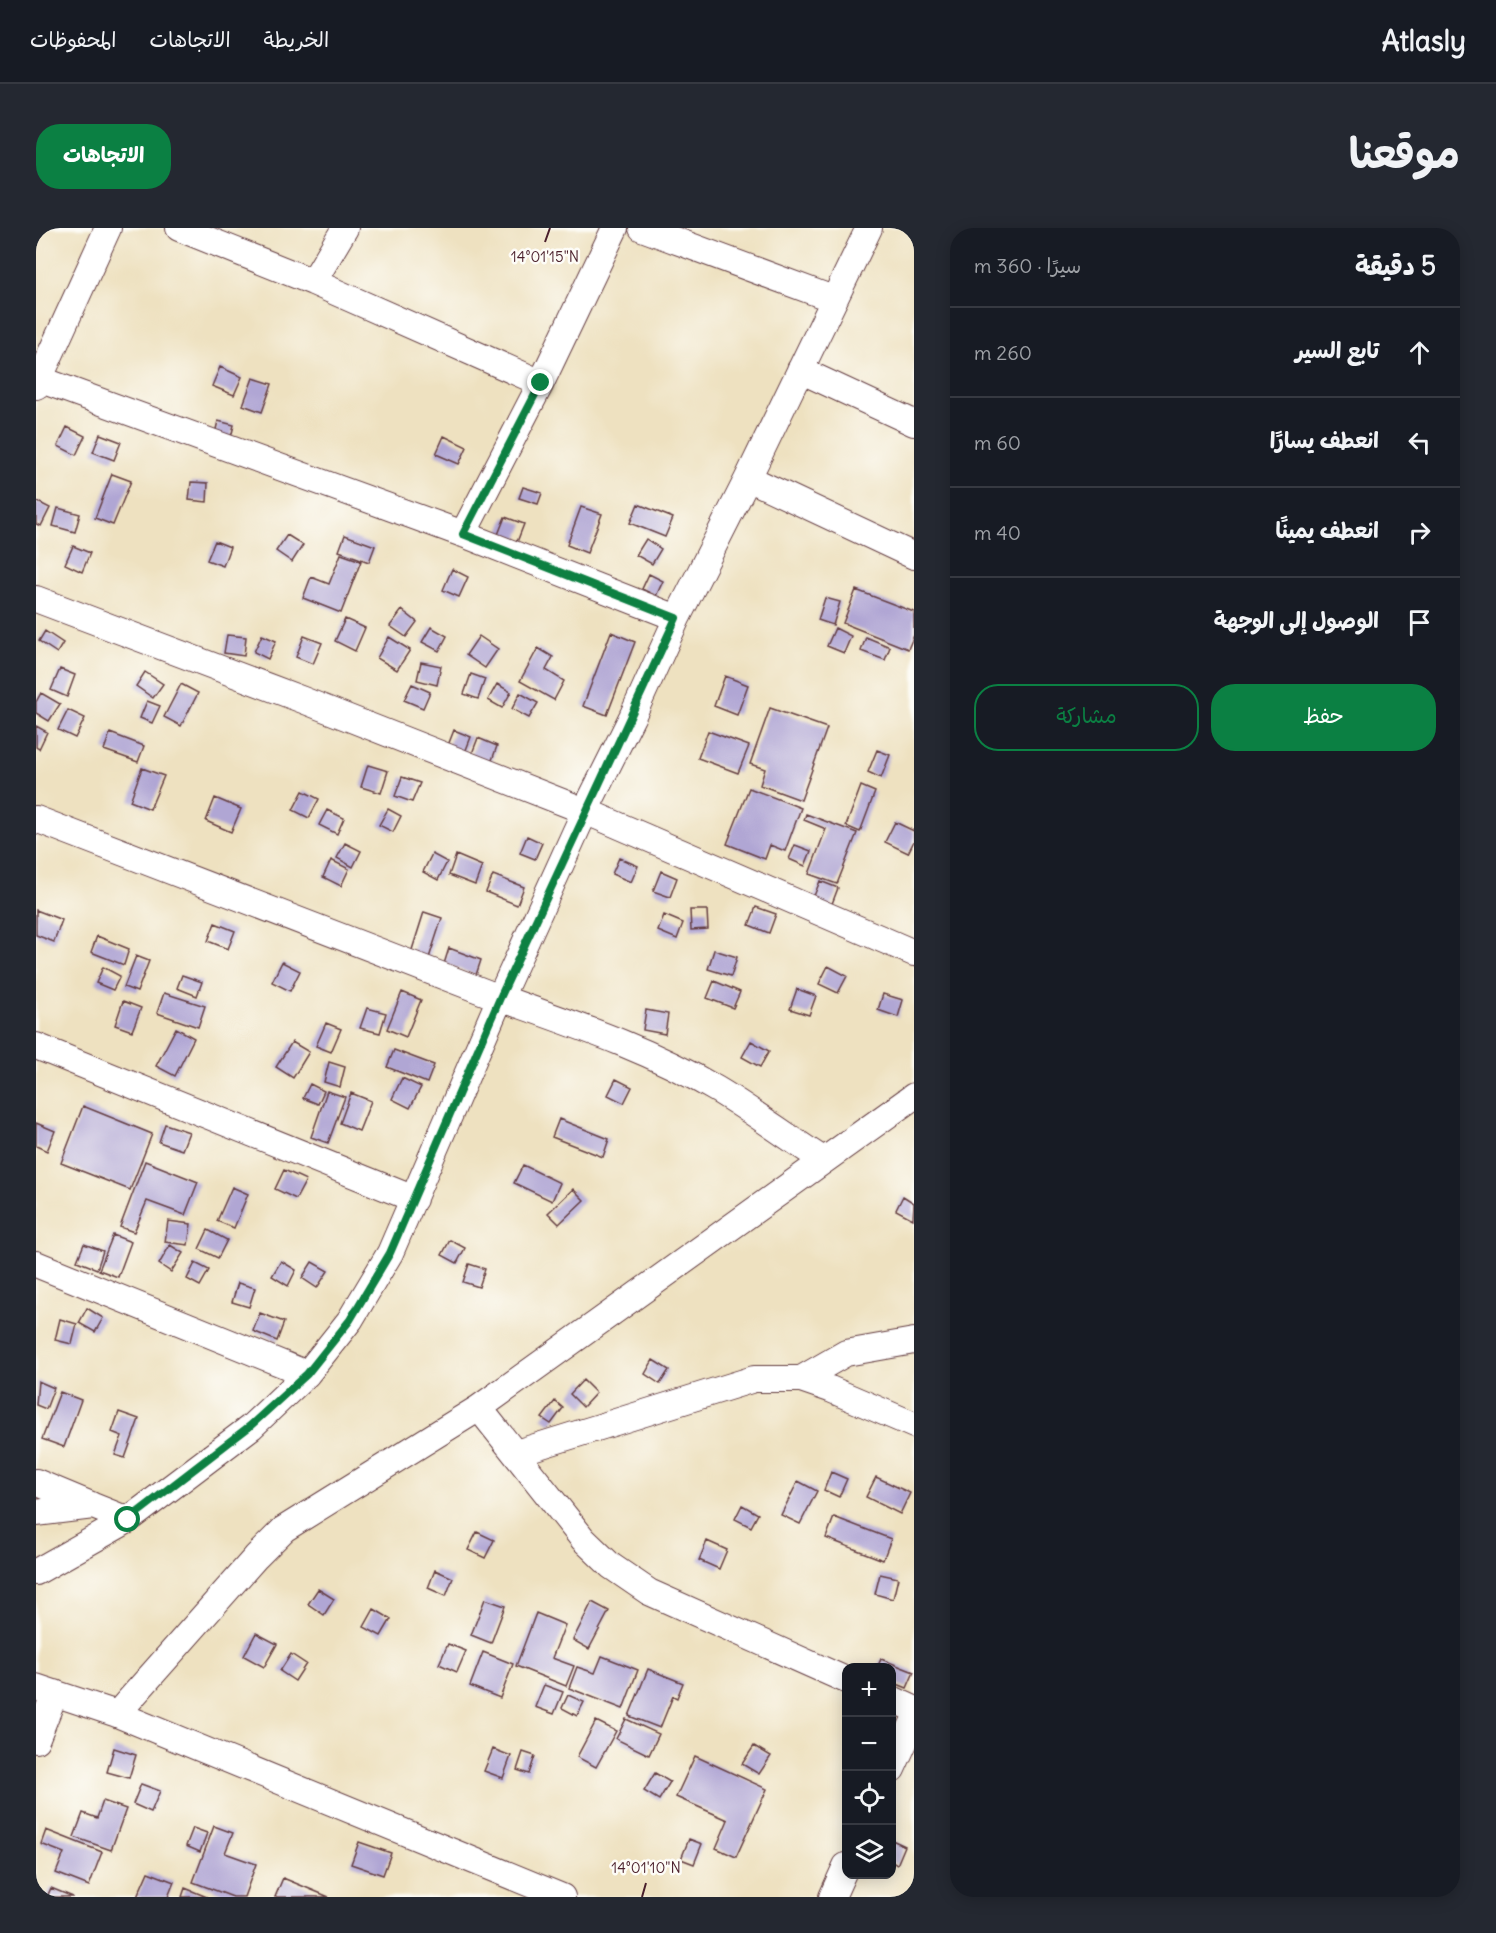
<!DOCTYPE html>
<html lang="ar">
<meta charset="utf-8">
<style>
body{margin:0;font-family:Delius,"Playpen Sans Arabic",sans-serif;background:#242831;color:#f1f3f6;direction:rtl}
.controls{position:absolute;right:18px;bottom:18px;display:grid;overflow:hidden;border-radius:12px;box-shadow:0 3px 15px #0003}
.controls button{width:54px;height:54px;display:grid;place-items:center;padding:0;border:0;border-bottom:2px solid #363941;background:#171b24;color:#f1f3f6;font:30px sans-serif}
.stop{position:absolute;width:18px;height:18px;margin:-14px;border:4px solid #0b8043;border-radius:50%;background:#fff}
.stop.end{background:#0b8043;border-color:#fff;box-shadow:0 2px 6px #0008}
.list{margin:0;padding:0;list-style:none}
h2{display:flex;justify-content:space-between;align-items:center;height:78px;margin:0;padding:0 24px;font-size:26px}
h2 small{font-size:20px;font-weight:400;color:#9ea1a6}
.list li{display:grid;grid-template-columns:39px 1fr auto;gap:18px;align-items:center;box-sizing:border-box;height:90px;padding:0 24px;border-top:2px solid #363941}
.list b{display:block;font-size:22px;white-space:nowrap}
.list em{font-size:20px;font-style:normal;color:#9ea1a6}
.actions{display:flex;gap:12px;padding:18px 24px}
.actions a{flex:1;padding:14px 0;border:2px solid #0b8043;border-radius:24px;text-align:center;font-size:21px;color:#0b8043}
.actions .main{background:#0b8043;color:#fff}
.icon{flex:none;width:33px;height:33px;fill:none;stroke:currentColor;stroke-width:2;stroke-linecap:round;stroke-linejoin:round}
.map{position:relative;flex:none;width:878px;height:1669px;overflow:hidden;direction:ltr;border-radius:24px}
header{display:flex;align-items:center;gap:36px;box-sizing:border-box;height:84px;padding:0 30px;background:#171b24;border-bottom:2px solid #363941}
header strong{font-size:28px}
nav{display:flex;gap:33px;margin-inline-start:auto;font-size:21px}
.intro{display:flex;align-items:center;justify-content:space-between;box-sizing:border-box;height:144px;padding:0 36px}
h1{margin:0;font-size:42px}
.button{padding:15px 27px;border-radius:24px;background:#0b8043;color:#fff;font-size:21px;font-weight:700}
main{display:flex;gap:36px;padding:0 36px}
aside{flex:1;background:#171b24;border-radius:24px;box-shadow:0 3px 15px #0003}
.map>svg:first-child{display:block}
.building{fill:#b0a6d4}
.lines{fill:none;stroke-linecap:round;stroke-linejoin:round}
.street-casing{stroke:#633c41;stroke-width:28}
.street{stroke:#fff;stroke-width:26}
.route{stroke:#0b8043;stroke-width:8}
.ticks{fill:none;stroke:#4a1f2b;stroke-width:2}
.ticks-label{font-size:15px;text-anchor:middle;fill:#4a1f2b;stroke:#fdfcf7;stroke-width:5;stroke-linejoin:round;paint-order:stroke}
</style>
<header>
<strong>Atlasly</strong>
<nav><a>الخريطة</a><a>الاتجاهات</a><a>المحفوظات</a></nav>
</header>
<div class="intro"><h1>موقعنا</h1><a class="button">الاتجاهات</a></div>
<main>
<aside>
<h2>5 دقيقة<small>سيرًا · 360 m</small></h2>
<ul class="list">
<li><svg class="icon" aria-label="ahead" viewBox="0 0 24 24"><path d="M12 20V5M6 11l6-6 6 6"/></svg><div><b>تابع السير</b></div><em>260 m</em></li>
<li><svg class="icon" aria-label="left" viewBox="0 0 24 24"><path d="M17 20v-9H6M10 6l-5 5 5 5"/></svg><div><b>انعطف يسارًا</b></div><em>60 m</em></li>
<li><svg class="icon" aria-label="right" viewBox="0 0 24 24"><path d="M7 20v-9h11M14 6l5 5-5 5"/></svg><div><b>انعطف يمينًا</b></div><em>40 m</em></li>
<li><svg class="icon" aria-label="arrive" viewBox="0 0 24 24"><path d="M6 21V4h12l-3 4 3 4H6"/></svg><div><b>الوصول إلى الوجهة</b></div></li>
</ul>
<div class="actions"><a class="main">حفظ</a><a>مشاركة</a></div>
</aside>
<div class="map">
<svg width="878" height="1669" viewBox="0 0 878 1669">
<rect width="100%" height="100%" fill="#fdfcf7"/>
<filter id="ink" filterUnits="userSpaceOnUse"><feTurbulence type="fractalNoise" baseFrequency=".0167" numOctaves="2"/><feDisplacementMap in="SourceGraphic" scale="12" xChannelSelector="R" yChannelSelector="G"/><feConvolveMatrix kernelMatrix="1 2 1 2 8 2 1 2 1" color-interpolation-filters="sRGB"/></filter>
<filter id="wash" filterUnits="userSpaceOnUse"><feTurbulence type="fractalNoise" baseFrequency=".008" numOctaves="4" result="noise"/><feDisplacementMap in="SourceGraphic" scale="24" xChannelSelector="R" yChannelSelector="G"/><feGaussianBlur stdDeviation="1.35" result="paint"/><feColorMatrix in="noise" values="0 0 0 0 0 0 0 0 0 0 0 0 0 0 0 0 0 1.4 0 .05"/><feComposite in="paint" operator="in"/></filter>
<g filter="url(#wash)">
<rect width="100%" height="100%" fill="#eee1c0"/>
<g id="blocks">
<path class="building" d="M184,139L206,149L198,167L176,158Z
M217,150L236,156L226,184L207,177Z
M182,193L198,197L193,218L177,214Z
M31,199L49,208L40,227L22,218Z
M64,206L85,214L78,232L57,224Z
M408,208L431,219L423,236L400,226Z
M76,246L95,253L77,297L59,290Z
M155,254L172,255L171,274L153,272Z
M487,259L506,265L502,276L483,270Z
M0,273L14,280L5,298L0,296Z
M602,276L637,290L629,309L594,295Z
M545,279L566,286L551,325L531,317Z
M22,280L44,286L39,304L17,298Z
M469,289L488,296L476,327L457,319Z
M251,307L267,317L256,334L240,323Z
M309,307L339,318L333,334L303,323Z
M610,311L625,321L616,336L600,327Z
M179,313L194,319L187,338L171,332Z
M37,318L54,325L46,344L29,336Z
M305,326L325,333L305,385L267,370L275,349L293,356Z
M416,341L432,349L423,369L407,362Z
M613,346L627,353L620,368L606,361Z
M820,362L878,384V407L872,421L807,395Z
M789,370L804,374L797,397L782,392Z
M366,382L381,394L370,409L354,398Z
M309,391L329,400L319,423L299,413Z
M395,399L411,408L403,423L386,414Z
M799,400L815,408L808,425L791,418Z
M9,403L27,415L21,425L3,413Z
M575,404L599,414L571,487L547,478Z
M191,407L210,409L208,428L188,425Z
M226,407L240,413L232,431L218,424Z
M268,408L286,415L277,436L260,429Z
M443,408L462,421L449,440L430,427Z
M353,409L374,422L361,442L341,430Z
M830,409L854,419L849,432L825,423Z
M502,420L517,429L510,442L528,453L518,472L484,453Z
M385,434L405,438L401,457L381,452Z
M24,441L39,447L31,469L15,462Z
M109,444L127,456L117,470L100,458Z
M435,446L449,451L442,471L428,466Z
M689,448L712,457L701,487L678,478Z
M145,456L162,465L145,498L128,489Z
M376,456L394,464L387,480L368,472Z
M461,456L475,464L466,480L452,472Z
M5,465L24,476L13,493L0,485V474Z
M484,465L502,475L493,490L476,481Z
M111,473L124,478L116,495L104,490Z
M734,480L791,500L765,572L724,557L729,541L714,536Z
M32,482L49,490L39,510L22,502Z
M0,498L11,504L3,521L0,519Z
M418,502L435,509L428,527L411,520Z
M672,503L713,518L702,545L662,530Z
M74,505L108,518L102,534L68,522Z
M442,510L461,518L455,535L435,528Z
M841,522L854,527L845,550L832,544Z
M332,537L352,543L345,565L325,559Z
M106,540L128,548L114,581L94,573Z
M366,549L384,555L376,574L359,568Z
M825,558L839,564L824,604L810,598Z
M713,560L765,580L749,623L734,617L729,631L691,616Z
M267,563L283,571L273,590L257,582Z
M179,570L205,581L195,604L170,593Z
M352,581L365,588L357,604L343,597Z
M291,582L308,590L301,606L283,597Z
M770,586L821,605L801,656L773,646L790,601L768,592Z
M859,594L878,603V613L872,625L849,614Z
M491,608L506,615L499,631L484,625Z
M309,615L325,623L317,639L301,630Z
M759,617L775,623L769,638L753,631Z
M396,626L411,634L402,652L387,644Z
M420,627L446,638L439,657L413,647Z
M583,630L602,638L595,654L576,646Z
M295,632L313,641L305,658L287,649Z
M625,643L641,650L634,669L617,663Z
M457,647L488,659L481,677L450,664Z
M784,653L802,660L794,681L776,673Z
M720,679L740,686L733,705L713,697Z
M0,682L26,692L18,714L0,707Z
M654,682H671L672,701L655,702Z
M388,684L406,690L393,730L375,725Z
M628,687L647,695L641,711L622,703Z
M179,695L199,703L192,721L172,713Z
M61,708L93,721L88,737L55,724Z
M413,720L445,732L440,747L408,736Z
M678,722L701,729L695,748L672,741Z
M100,728L113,733L101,764L88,759Z
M246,734L264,743L254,763L236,754Z
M792,738L811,748L802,765L783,756Z
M67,739L84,748L77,762L60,755Z
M146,747L166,754L161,768L141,760Z
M678,753L704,764L697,780L671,770Z
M761,761L780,768L773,787L754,781Z
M366,764L385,772L370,809L351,801Z
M128,765L169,778L162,799L121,785Z
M847,766L867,772L862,789L842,782Z
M87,773L105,780L96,803L79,797Z
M331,780L350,785L344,805L324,800Z
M610,782L632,786L629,806L607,802Z
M290,795L305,801L295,824L280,818Z
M140,800L158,810L139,848L120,838Z
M715,813L733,823L724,839L706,829Z
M256,814L273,824L257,850L240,839Z
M358,822L398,837L391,855L351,839Z
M293,834L309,839L304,859L288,854Z
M366,850L385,859L374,880L356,871Z
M580,851L596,859L588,875L572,867Z
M274,856L288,863L282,876L267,870Z
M291,863L309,869L292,915L275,909Z
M315,865L335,873L323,903L304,895Z
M47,878L116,906L94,962L25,935Z
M523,891L573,911L567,929L516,909Z
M0,895L19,903L11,923L0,918Z
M129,896L153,904L146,922L123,914Z
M109,933L162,954L149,987L111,973L98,1004L84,999Z
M487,937L524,955L516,973L478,955Z
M248,942L270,952L260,971L239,961Z
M196,959L212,966L198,1000L181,993Z
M537,961L548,972L523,996L512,985Z
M867,968L878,975L877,991L860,982Z
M132,993L155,996L152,1017L129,1014Z
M172,1002L191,1012L182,1030L163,1021Z
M77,1007L95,1014L82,1049L63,1042Z
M414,1012L429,1020L421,1035L406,1027Z
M48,1016L67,1023L61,1041L41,1033Z
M134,1017L147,1025L135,1044L123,1036Z
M245,1033L260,1042L252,1058L236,1048Z
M276,1034L292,1043L281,1060L266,1050Z
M159,1035L173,1042L164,1058L151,1051Z
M433,1036L449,1041L443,1059L427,1054Z
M202,1055L219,1060L213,1079L196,1074Z
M51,1080L67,1090L59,1104L43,1095Z
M224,1085L248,1094L241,1113L217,1103Z
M24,1091L41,1096L36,1116L19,1112Z
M617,1132L633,1142L624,1156L609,1146Z
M547,1152L560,1165L547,1179L534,1166Z
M2,1153L18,1160L10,1181L0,1177Z
M24,1164L45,1172L28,1219L6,1211Z
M519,1173L527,1180L515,1196L506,1190Z
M83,1184L103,1191L89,1230L79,1227L86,1208L76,1204Z
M795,1244L811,1251L803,1269L788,1262Z
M840,1249L874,1265L864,1286L830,1269Z
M762,1253L781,1263L764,1296L745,1287Z
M706,1277L722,1286L715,1299L699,1291Z
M798,1289L855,1311L847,1332L790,1310Z
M441,1304L458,1312L449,1330L432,1322Z
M671,1313L691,1322L683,1341L663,1332Z
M399,1342L417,1350L410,1368L392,1360Z
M844,1346L862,1350L857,1371L839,1366Z
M282,1361L298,1371L288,1387L272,1376Z
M449,1371L469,1378L455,1415L435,1407Z
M556,1374L573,1383L553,1421L537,1412Z
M338,1381L355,1391L345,1408L328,1399Z
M500,1385L529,1397L516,1430L538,1438L530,1458L480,1438Z
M220,1405L241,1416L228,1439L208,1428Z
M412,1416L430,1423L421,1444L403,1436Z
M447,1424L477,1436L464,1470L434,1458Z
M255,1426L270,1436L259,1453L244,1443Z
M566,1428L602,1442L587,1481L533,1460L541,1439L559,1445Z
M845,1431L878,1444L871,1460L856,1454V1440H841Z
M612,1441L647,1455L641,1470L637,1468L624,1500L593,1488Z
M508,1457L527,1464L518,1486L499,1479Z
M532,1467L548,1474L541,1488L526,1480Z
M590,1491L623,1506L613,1527L580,1511Z
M560,1493L580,1503L560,1539L541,1529Z
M718,1518L735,1528L723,1546L706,1536Z
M78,1520L100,1527L93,1550L71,1544Z
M457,1521L475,1528L467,1550L448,1543Z
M487,1524L499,1528L493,1546L481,1542Z
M659,1528L731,1561L700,1629L680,1620L692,1592L640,1569Z
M619,1545L634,1554L623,1572L608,1563Z
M105,1556L124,1563L115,1584L97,1576Z
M67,1573L90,1581L75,1622L38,1609L47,1585L61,1590Z
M178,1598L197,1605L189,1625L220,1636L208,1669H197L157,1654Z
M157,1600L171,1605L164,1624L150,1618Z
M10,1602L66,1624L53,1658L20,1645L28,1625L5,1616Z
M653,1611L666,1616L658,1636L645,1631Z
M856,1612L869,1618L861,1637L856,1634Z
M323,1614L355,1625L347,1647L315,1636Z
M112,1644L138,1654L132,1669H101Z
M247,1650L293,1669H239Z
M15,1660L37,1669H11Z
M149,1660L171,1669H146Z"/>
</g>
</g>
<g filter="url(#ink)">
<use href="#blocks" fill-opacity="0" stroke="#633c41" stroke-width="1.5"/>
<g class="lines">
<defs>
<path id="street" d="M143,0L277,54L505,155
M606,0L797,71
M277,54L309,0
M764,142L878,195
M0,150L427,306L641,390
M0,158L72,0
M712,250L878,328
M427,306L505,155L579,0
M0,371L267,472L549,583L878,725
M0,591L464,770C537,796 613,821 680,861C717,883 751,909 787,932
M0,818L378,971
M0,1036L271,1146
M765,1151L810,1125L878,1113
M443,1180L547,1311L575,1338L613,1364L810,1452
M480,1225L718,1151H765L794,1161L878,1197
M0,1254L55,1277
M0,1285L57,1278L92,1292
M0,1344L92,1292L215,1199L271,1146L314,1092L354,1025L464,770L549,583L596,489L641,390L712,250L833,0
M0,1459L81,1486L526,1669
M856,1471L878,1481
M81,1486L220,1329L248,1301L443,1180L878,868
M0,1512L19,1465
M856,1541L878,1493
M796,1669L810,1638"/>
</defs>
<use href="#street" class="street-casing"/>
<use href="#street" class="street"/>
</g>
</g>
<g class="lines" filter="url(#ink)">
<path class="route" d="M92,1292L214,1198L271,1146L314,1092L354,1025L464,770L640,390L427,306L505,155"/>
</g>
<path class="ticks" d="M509,14L514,0M606,1669L610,1655"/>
<g class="ticks-label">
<text x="509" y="34">14°01'15"N</text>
<text x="610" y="1645">14°01'10"N</text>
</g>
</svg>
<div class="controls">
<button>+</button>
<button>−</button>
<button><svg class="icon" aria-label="locate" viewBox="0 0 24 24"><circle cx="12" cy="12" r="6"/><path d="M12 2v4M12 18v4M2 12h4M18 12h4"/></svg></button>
<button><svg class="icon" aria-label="layers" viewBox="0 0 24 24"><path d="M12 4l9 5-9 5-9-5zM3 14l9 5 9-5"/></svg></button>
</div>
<div class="stop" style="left:92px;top:1292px"></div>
<div class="stop end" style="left:505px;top:155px"></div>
</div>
</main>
